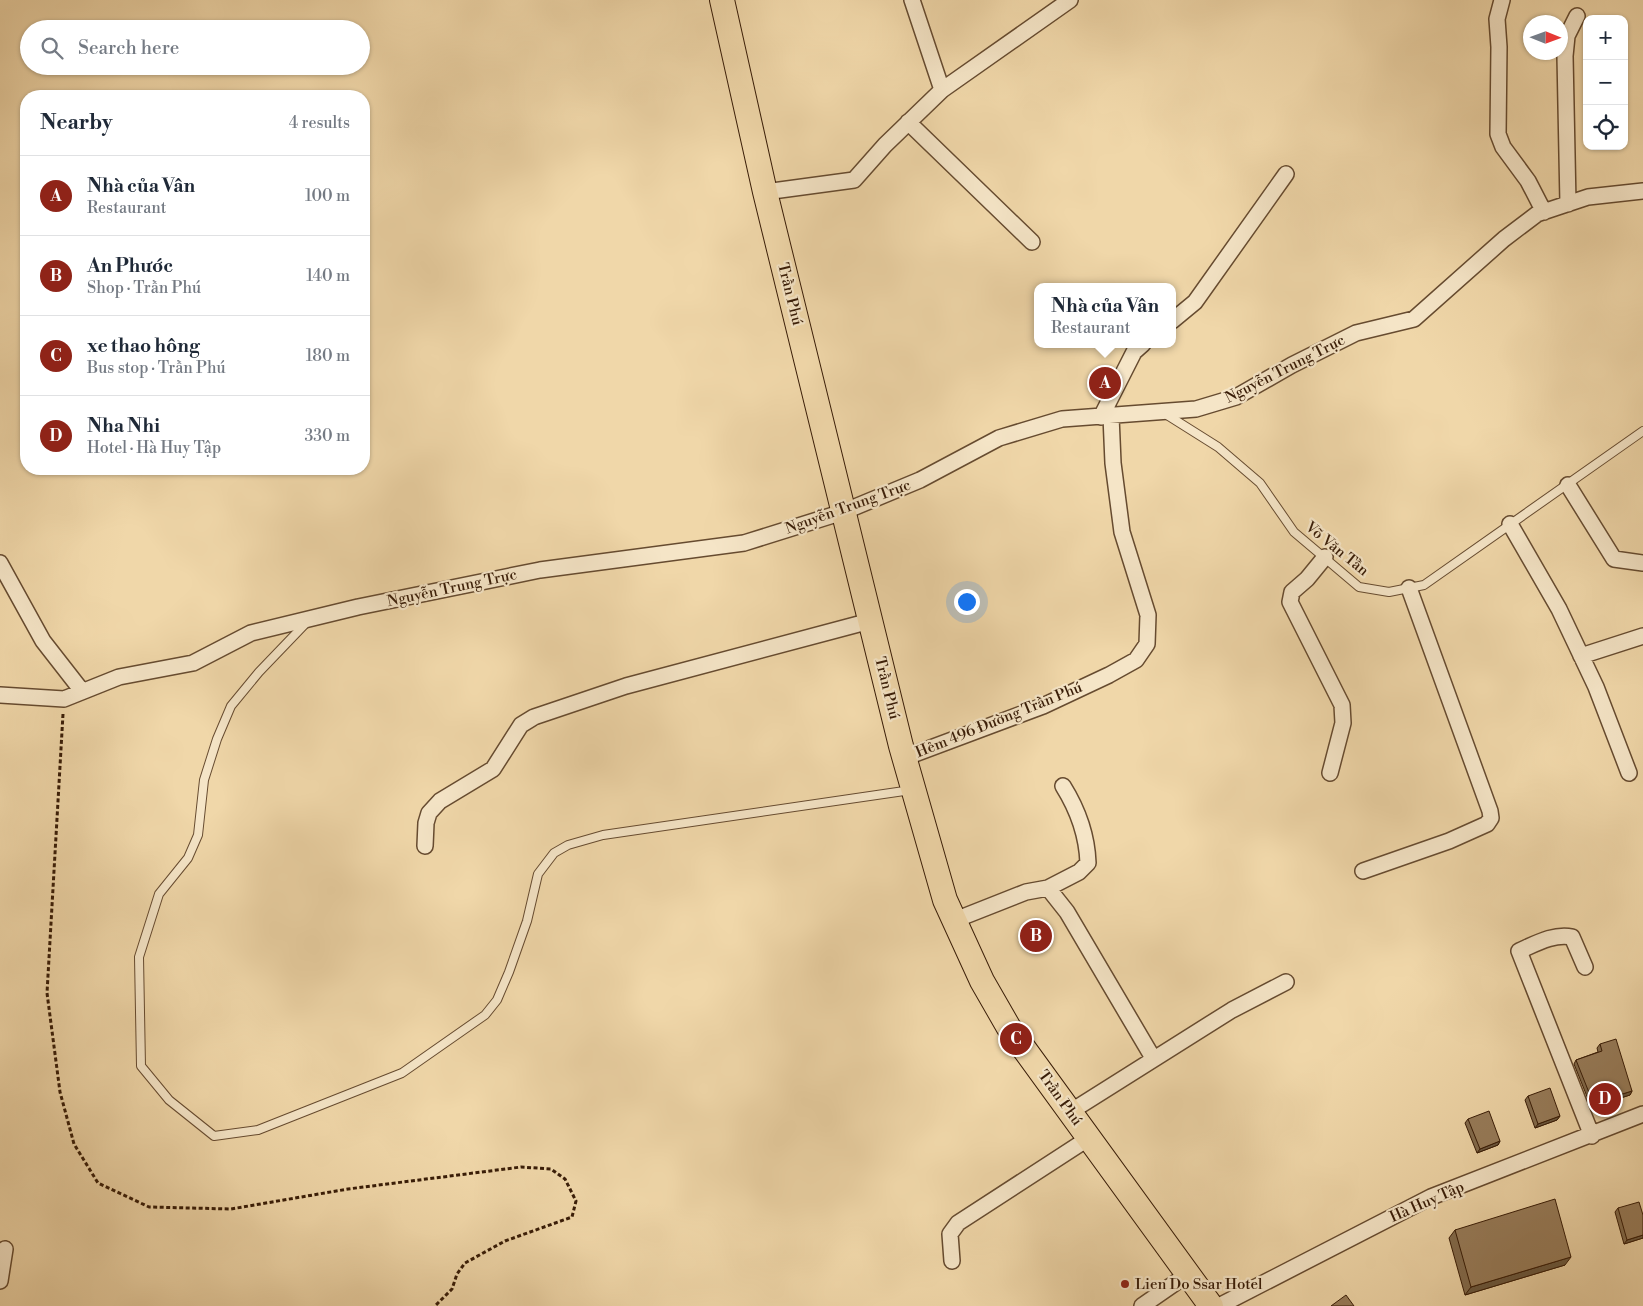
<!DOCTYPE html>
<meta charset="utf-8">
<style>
body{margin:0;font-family:"Libre Bodoni",serif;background:#f6f6f7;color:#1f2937}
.controls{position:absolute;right:15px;top:15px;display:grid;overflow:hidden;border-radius:10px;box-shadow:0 1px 4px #0004}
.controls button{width:45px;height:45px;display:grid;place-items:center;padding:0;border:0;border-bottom:1px solid #e0e1e3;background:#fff;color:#1f2937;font:25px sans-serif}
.compass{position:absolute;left:1523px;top:15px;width:45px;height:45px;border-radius:50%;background:#fff;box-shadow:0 1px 4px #0004;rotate:91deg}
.you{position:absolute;left:966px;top:601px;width:18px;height:18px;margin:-12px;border:4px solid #fff;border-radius:50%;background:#1a73e8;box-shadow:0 0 0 8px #1a73e833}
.badge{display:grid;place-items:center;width:32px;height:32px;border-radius:50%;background:#8f2418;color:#fff;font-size:16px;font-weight:700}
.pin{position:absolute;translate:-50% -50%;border:2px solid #fff;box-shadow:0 1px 5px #0006}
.popup{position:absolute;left:1034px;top:283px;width:142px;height:65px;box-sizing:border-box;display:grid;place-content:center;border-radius:10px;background:#fff;filter:drop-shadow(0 1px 4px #0005);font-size:16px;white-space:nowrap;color:#747a83}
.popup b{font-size:19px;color:#1f2937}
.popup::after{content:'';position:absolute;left:50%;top:100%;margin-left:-10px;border:10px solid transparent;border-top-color:#fff}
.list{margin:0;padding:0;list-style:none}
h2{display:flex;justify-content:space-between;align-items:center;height:65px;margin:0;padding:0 20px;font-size:21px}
h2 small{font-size:16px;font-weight:400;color:#747a83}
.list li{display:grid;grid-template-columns:32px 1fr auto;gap:15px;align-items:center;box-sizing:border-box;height:80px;padding:0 20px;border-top:1px solid #e0e1e3}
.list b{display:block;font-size:19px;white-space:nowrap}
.list p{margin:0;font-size:16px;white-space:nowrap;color:#747a83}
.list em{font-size:16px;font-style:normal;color:#747a83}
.icon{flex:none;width:28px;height:28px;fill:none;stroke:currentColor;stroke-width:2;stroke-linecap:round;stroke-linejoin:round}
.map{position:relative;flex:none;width:1643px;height:1306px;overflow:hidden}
.search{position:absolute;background:#fff;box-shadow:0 1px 4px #0004;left:20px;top:20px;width:350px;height:55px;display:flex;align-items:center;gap:12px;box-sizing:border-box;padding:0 18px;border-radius:28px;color:#747a83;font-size:19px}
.panel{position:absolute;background:#fff;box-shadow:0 1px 4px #0004;left:20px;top:90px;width:350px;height:385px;border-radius:20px}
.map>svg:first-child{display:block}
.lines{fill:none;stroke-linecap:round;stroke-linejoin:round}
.service-casing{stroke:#664b30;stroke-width:10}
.minor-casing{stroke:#664b30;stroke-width:18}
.trunk-casing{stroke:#381c07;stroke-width:26}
.path{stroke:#381c07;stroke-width:3;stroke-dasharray:4 2.5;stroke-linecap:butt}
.service{stroke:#f5e5c7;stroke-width:8}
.minor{stroke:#f5e5c7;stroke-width:15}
.trunk{stroke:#f0d7a9;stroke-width:24}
.wall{fill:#836c4e;stroke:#381c07}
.shaded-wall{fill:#6a5840;stroke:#381c07}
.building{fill:#987d5b;stroke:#381c07}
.poi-dot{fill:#8f2418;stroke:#f5e5c7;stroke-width:2}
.labels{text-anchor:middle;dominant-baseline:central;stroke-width:4.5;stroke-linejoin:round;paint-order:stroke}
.street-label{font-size:15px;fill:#381c07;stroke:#f5e5c7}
.poi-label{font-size:15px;fill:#381c07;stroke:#f5e5c7;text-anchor:start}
</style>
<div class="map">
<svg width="1643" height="1306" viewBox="0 0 1643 1306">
<rect width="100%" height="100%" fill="#f0d7a9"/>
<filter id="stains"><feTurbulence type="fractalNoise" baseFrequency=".004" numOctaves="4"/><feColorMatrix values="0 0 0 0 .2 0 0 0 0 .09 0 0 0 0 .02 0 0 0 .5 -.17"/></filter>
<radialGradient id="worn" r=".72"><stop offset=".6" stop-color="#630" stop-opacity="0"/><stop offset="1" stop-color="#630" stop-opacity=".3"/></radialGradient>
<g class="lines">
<defs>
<path id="service" d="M1164,413L1218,447L1260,483L1294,532L1359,587L1389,592L1424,585L1643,431
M307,622L259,672L231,706L217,739L204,780L198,835L188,858L159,894L139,957L141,1066L169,1100L214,1136L258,1130L402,1073L485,1015L497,1000L509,972L527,921L538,874L554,853L568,845L603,835L911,790"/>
<path id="minor" d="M912,0L942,90
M1502,0L1497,19L1499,47L1498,134L1503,147L1528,181L1544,212
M908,122L1032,242
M765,192L854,180L885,145L942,90L1070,0
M1568,204L1565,56L1567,36L1577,16
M1172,321L1195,302L1286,174
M1101,417L1134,352L1143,344
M1568,485L1614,559L1643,563
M1510,524L1559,609L1596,687L1629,773
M1325,557L1307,579L1292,592L1290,602L1342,705L1343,723L1330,773
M0,563L43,641L82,691
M1581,656L1643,636
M0,695L64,699L119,677L193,663L251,633L358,607L540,570L744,543L843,512L920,480L999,438L1062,419L1196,409L1236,397L1292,365L1356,333L1414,319L1504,239L1537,214L1588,197L1643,191
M904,758L1043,706L1109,675L1136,660L1147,644L1148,615L1122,532L1113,463L1111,416
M425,846L426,823L429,813L440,801L493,769L521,725L534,717L626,686L870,621
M1363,871L1449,841L1487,824L1491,818L1490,811L1409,588
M1048,888L1079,872L1088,863C1087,834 1078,810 1063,786
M955,920L1026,892L1048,888L1067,912L1153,1058
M1585,967L1572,937C1554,933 1535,944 1519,951L1592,1136
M1070,1112L1232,1010L1286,982
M952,1261L950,1234L958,1223L1089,1138
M0,1281L5,1249
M1142,1306L1188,1274
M1219,1306L1431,1197L1643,1114"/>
<path id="trunk" d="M722,0L765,192L901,746L945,900L982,981L1009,1028L1211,1306"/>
</defs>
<use href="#service" class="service-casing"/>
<use href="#minor" class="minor-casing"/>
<use href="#trunk" class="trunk-casing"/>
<path class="path" d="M63,714L47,993L60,1092L74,1144L98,1183L149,1207L231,1209L348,1189L521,1167L551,1169L565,1179L576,1201L572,1217L505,1241L465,1263L457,1274L452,1289L435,1306"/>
<use href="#service" class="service"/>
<use href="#minor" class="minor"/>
<use href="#trunk" class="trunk"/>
</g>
<path class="wall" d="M1600,1044L1632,1091L1630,1095L1614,1100L1612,1096L1590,1104L1574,1064L1576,1060L1598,1052L1597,1048Z
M1528,1096L1560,1116L1557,1120L1535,1128L1525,1100Z
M1468,1119L1500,1141L1498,1145L1477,1153L1465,1123Z
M1618,1208L1643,1215V1238L1624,1244L1615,1212Z
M1455,1230L1565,1265L1465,1295L1449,1238Z"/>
<path class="shaded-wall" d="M1632,1091L1630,1095L1614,1100L1616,1096Z
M1615,1092L1612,1096L1590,1104L1592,1100Z
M1560,1116L1557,1120L1535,1128L1538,1124Z
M1500,1141L1498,1145L1477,1153L1480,1149Z
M1643,1235V1238L1624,1244L1627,1240Z
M1571,1257L1565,1265L1465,1295L1471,1287Z"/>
<path class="building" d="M1616,1039L1632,1091L1616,1096L1615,1092L1592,1100L1576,1060L1602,1051L1600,1044Z
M1550,1088L1560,1116L1538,1124L1528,1096Z
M1489,1111L1500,1141L1480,1149L1468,1119Z
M1555,1199L1571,1257L1471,1287L1455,1230Z
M1639,1202L1643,1215V1235L1627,1240L1618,1208Z
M1346,1295L1354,1306H1331Z"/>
<circle class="poi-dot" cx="1125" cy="1284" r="5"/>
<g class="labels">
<g class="street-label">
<text transform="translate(790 294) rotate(76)">Trần Phú</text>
<text transform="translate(1285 369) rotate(-27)">Nguyễn Trung Trực</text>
<text transform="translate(848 507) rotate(-20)">Nguyễn Trung Trực</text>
<text transform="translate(1337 549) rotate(39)">Võ Văn Tần</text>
<text transform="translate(452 588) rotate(-12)">Nguyễn Trung Trực</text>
<text transform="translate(887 688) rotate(76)">Trần Phú</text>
<text transform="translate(999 720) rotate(-22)">Hẻm 496 Đường Trần Phú</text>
<text transform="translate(1060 1098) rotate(54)">Trần Phú</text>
<text transform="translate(1427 1202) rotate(-24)">Hà Huy Tập</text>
</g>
<g class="poi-label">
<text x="1135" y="1284">Lien Do Ssar Hotel</text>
</g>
</g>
<rect width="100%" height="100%" filter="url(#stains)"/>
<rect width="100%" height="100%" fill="url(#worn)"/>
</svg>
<div class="controls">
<button>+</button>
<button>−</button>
<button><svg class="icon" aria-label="locate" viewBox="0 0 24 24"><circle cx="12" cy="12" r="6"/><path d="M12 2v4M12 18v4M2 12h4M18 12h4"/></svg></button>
</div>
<svg class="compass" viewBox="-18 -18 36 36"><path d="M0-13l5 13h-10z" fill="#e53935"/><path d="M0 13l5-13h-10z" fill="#747a83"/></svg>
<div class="you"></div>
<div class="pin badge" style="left:1105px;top:383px">A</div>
<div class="popup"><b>Nhà của Vân</b>Restaurant</div>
<div class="pin badge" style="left:1036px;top:936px">B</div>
<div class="pin badge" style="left:1016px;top:1039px">C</div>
<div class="pin badge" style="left:1605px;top:1099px">D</div>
<div class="search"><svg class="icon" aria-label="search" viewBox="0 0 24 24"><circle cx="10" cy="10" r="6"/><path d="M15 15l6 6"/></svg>Search here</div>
<section class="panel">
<h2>Nearby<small>4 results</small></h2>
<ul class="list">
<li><span class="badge">A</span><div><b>Nhà của Vân</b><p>Restaurant</p></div><em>100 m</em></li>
<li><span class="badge">B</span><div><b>An Phước</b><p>Shop · Trần Phú</p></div><em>140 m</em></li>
<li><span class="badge">C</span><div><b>xe thao hông</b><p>Bus stop · Trần Phú</p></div><em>180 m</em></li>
<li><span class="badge">D</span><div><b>Nha Nhi</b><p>Hotel · Hà Huy Tập</p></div><em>330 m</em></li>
</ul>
</section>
</div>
